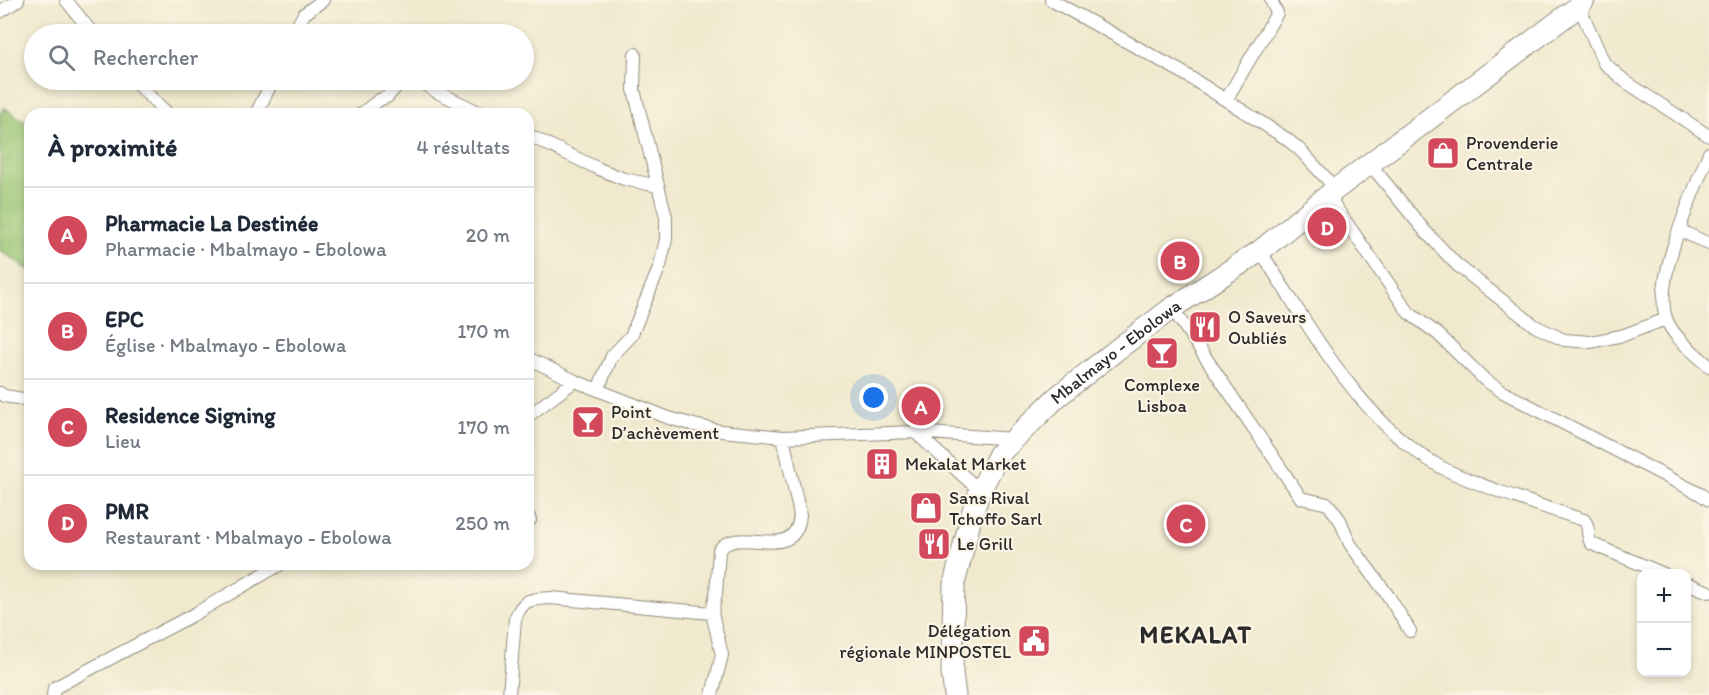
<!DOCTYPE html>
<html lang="fr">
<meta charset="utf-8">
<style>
body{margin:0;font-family:Itim,sans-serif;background:#f6f6f7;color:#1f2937}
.controls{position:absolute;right:18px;bottom:18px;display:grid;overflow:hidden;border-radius:12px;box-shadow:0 3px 9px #0003}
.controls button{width:54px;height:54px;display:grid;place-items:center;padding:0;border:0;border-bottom:2px solid #e0e1e3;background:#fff;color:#1f2937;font:30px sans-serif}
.you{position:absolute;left:874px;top:398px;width:21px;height:21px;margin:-15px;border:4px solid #fff;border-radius:50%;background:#1a73e8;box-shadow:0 0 0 9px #1a73e833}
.badge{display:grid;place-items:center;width:39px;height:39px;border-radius:50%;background:#d1495b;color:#fff;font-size:20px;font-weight:700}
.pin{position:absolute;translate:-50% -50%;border:3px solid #fff;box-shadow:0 2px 6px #0006}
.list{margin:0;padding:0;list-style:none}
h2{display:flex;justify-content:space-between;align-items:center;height:78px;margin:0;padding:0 24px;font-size:26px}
h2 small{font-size:20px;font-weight:400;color:#747a83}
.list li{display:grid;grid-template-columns:39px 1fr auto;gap:18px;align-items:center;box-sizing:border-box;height:96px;padding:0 24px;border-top:2px solid #e0e1e3}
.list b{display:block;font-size:22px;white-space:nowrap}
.list p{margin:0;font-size:20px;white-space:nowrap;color:#747a83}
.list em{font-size:20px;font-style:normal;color:#747a83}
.icon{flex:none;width:33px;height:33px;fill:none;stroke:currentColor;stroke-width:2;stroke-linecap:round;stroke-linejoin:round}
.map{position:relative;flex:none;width:1709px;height:695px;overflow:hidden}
.search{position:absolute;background:#fff;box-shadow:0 3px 9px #0003;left:24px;top:24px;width:510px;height:66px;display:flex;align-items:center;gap:15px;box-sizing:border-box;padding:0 21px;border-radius:33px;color:#747a83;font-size:22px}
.panel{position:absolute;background:#fff;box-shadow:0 3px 9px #0003;left:24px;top:108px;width:510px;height:462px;border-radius:18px}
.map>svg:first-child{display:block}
.green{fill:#97c472;stroke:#61784e;stroke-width:1.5}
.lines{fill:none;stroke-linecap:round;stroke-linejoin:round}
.minor-casing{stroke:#8e8a7c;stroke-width:14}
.trunk-casing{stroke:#8e8a7c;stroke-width:23}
.minor{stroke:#fff;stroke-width:12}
.trunk{stroke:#fff;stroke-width:21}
.labels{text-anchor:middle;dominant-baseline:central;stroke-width:4.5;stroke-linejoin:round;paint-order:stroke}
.poi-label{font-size:18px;fill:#2b2b2b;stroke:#fcf5e5;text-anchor:start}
.street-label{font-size:18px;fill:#2b2b2b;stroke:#fcf5e5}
.district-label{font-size:24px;font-weight:bold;letter-spacing:1.5px;fill:#2b2b2b;stroke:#fcf5e5}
</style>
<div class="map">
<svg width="1709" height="695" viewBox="0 0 1709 695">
<rect width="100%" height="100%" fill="#fcf5e5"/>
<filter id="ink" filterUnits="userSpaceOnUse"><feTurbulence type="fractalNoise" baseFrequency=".0167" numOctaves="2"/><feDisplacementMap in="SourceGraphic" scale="12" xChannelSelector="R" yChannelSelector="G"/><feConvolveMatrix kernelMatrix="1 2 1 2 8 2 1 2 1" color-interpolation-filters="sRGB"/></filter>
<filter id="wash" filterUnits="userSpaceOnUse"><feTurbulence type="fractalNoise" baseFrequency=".008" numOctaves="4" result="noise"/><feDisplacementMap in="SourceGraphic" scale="24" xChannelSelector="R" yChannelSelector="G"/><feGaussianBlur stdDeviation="1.35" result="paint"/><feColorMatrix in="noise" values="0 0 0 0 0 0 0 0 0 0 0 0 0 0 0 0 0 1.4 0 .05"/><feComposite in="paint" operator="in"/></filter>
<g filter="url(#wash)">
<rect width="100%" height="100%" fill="#f0e9ce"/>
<path class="green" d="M4,108L30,125V270L0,250V114Z"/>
</g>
<g filter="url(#ink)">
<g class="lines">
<defs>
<path id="minor" d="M66,0L93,34
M1051,0L1180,71L1287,139L1301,151L1336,189
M1579,6L1604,63L1626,82L1709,136
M0,12L18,0
M293,34L304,14L323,0
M133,80L168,114
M417,80L439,93L483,114
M1226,100L1277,13L1271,0
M256,114L273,80
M361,114L379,100L387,97L402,80
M528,135L599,169L624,179L658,186
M1709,153C1694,192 1653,278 1666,318C1672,337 1695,353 1709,366
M1370,164L1424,230L1457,265L1535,326L1564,340L1591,342L1624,335L1666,319
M1328,196L1409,313L1438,334L1485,380L1503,392L1700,494L1709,500
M1679,230L1709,244
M1260,251C1310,326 1359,421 1439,466C1458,477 1478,483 1498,491C1527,501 1555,511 1584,520C1591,527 1585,537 1592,544L1664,574
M1172,308L1301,498L1328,504L1340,520L1350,544L1389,597L1410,631
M528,358L575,381L669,418L694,425L721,431L783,437L915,432L1014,439
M598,389L612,356L631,336L660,266L666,239V217L634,90L635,54
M0,393L4,396L30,400
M528,416L575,381
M915,432L980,491
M528,516L530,520
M1686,583L1709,592
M53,695L54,688L191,616L281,564
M509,695L515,619C523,598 531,599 551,598L712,613
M712,695L722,655L712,613L716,594L719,550C740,523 795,566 800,515L783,437"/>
<g id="trunk">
<path id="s1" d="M955,695L952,673L954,584L972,514L980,491L999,454L1057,397L1119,348L1172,308L1260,251L1336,189L1579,6L1584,0"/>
</g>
</defs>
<use href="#minor" class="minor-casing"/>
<use href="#trunk" class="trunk-casing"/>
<use href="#minor" class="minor"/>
<use href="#trunk" class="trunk"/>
</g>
</g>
<defs>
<symbol id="shop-square" viewBox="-11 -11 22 22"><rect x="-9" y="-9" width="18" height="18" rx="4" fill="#d1495b" stroke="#fcf5e5"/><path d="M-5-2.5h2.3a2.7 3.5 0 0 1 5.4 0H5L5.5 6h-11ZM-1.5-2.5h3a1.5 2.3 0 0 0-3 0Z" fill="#fff"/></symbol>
<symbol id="restaurant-square" viewBox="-11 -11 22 22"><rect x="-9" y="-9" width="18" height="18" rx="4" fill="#d1495b" stroke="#fcf5e5"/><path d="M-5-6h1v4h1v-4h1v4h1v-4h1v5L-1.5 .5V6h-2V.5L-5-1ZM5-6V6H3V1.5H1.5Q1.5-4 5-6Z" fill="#fff"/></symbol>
<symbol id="bar-square" viewBox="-11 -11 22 22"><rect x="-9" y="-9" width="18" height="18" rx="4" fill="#d1495b" stroke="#fcf5e5"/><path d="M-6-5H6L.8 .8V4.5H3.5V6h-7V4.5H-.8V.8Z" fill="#fff"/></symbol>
<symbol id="building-square" viewBox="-11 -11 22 22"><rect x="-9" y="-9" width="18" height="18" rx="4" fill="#d1495b" stroke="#fcf5e5"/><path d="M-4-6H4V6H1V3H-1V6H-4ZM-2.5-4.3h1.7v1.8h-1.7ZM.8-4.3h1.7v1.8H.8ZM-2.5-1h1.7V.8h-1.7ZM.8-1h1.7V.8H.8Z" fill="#fff"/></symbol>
<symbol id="civic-square" viewBox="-11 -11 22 22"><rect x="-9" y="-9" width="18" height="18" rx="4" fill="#d1495b" stroke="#fcf5e5"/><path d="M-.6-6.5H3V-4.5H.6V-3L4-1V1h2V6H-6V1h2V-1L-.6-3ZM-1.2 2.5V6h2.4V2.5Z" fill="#fff"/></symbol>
</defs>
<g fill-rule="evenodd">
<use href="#shop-square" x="1424" y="134" width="38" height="38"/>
<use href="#restaurant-square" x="1186" y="308" width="38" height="38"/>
<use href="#bar-square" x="1143" y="334" width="38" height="38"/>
<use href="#bar-square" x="569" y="403" width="38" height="38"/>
<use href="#building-square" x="863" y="445" width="38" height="38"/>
<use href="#shop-square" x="907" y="489" width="38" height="38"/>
<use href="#restaurant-square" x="915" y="525" width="38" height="38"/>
<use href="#civic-square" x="1015" y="622" width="38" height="38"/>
</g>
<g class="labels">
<g class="poi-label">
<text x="1466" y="143">Provenderie<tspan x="1466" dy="21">Centrale</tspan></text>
<text x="1228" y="317">O Saveurs<tspan x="1228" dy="21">Oubliés</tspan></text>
<text x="1162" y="385" text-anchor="middle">Complexe<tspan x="1162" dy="21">Lisboa</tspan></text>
<text x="611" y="412">Point<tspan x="611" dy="21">D’achèvement</tspan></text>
<text x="905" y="464">Mekalat Market</text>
<text x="949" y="498">Sans Rival<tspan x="949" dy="21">Tchoffo Sarl</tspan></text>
<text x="957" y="544">Le Grill</text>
<text x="1011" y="631" text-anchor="end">Délégation<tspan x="1011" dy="21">régionale MINPOSTEL</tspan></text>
</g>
<g class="street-label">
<text stroke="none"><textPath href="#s1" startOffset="405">Mbalmayo - Ebolowa</textPath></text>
</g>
<g class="district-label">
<text x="1196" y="634">MEKALAT</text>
</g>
</g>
</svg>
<div class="controls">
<button>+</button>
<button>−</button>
</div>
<div class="you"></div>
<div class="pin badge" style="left:921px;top:406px">A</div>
<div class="pin badge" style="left:1180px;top:261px">B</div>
<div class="pin badge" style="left:1186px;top:524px">C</div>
<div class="pin badge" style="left:1327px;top:227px">D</div>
<div class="search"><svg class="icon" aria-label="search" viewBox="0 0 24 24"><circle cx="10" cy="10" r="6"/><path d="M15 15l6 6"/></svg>Rechercher</div>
<section class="panel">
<h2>À proximité<small>4 résultats</small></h2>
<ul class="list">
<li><span class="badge">A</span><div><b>Pharmacie La Destinée</b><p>Pharmacie · Mbalmayo - Ebolowa</p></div><em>20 m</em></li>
<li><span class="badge">B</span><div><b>EPC</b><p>Église · Mbalmayo - Ebolowa</p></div><em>170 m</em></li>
<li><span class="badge">C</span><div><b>Residence Signing</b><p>Lieu</p></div><em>170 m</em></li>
<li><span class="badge">D</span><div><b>PMR</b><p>Restaurant · Mbalmayo - Ebolowa</p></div><em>250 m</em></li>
</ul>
</section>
</div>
